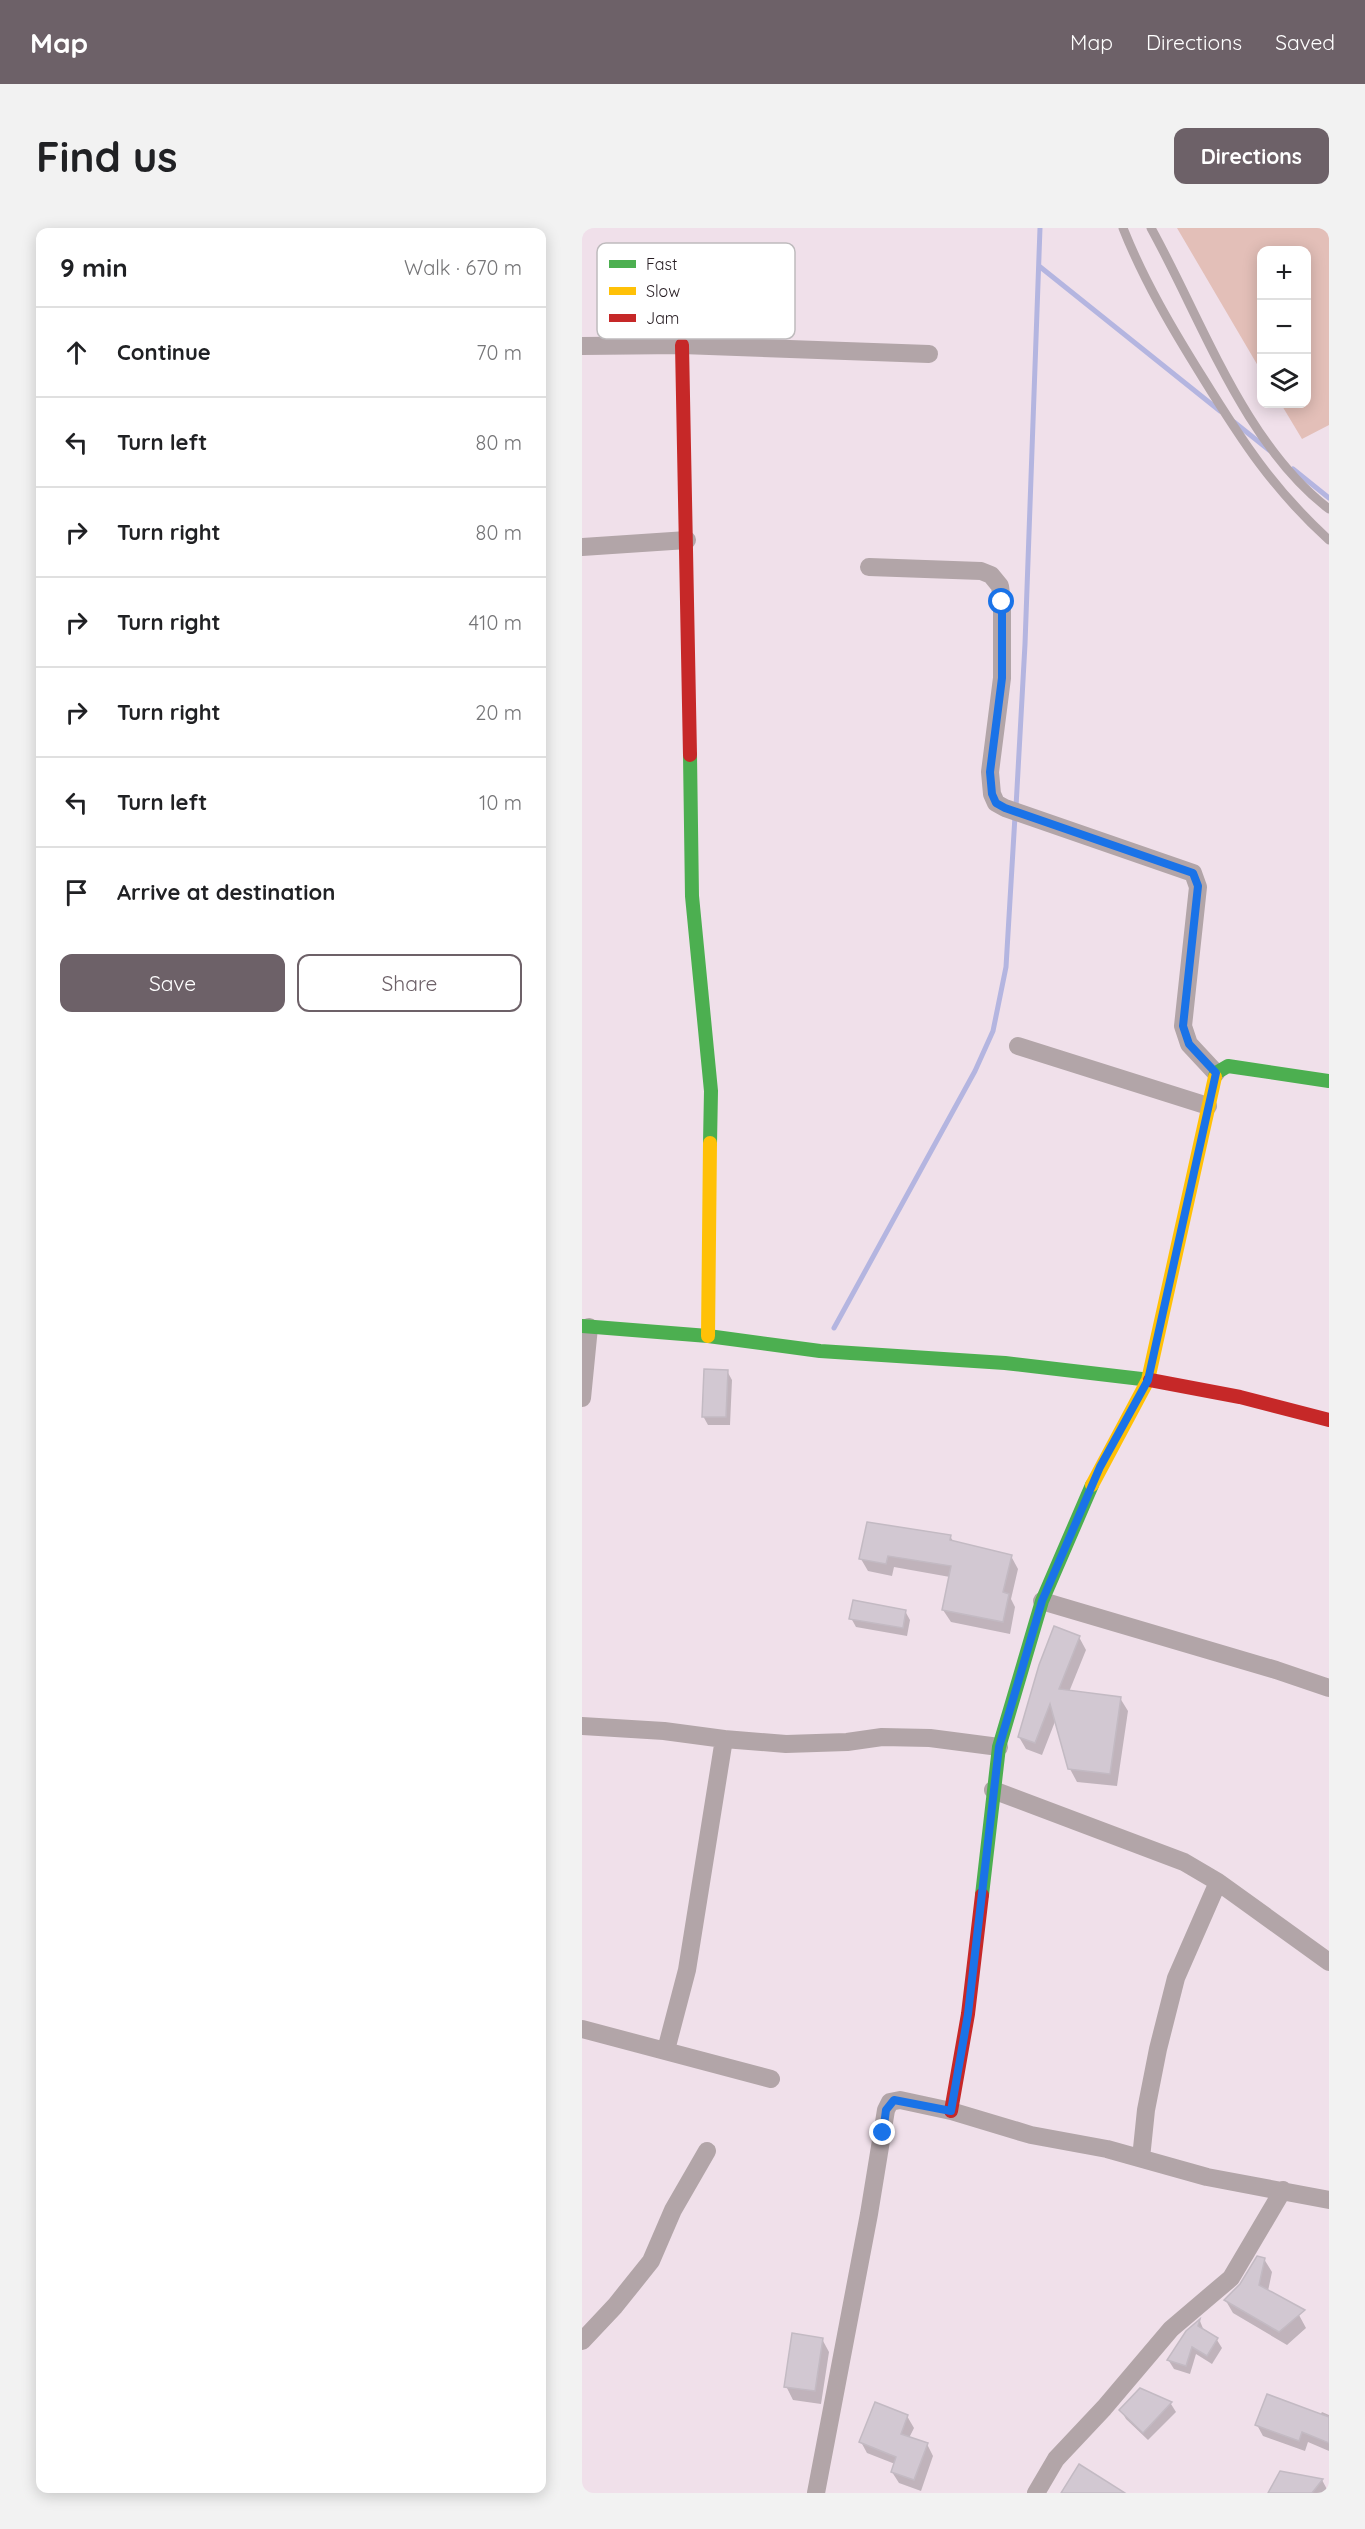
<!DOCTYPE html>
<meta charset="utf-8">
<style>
body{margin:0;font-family:Quicksand,sans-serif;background:#f2f2f2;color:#202124}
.controls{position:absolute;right:18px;top:18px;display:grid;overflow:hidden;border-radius:12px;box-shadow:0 3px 15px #0003}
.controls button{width:54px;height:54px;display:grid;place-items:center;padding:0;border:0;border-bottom:2px solid #e0e0e0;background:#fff;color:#202124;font:30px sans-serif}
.stop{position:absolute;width:18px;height:18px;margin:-14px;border:4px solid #1a73e8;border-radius:50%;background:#fff}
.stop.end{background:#1a73e8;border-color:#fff;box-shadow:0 2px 6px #0008}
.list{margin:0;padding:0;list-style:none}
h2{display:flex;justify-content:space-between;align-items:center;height:78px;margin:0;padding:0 24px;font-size:26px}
h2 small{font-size:20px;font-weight:400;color:#757577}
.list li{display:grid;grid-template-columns:39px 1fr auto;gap:18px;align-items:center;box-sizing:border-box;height:90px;padding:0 24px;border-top:2px solid #e0e0e0}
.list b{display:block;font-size:22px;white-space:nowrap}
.list em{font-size:20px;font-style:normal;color:#757577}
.actions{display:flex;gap:12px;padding:18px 24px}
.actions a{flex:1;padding:14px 0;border:2px solid #6d6168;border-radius:12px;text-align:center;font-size:21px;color:#6d6168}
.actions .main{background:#6d6168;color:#fff}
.icon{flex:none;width:33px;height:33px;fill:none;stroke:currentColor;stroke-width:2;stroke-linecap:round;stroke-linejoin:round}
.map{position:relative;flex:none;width:747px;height:2265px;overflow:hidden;border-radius:12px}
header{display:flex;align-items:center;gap:36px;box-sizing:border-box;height:84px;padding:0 30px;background:#6d6168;color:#fff}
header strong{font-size:28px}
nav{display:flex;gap:33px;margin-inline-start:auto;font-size:21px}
.intro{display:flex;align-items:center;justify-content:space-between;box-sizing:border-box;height:144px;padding:0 36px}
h1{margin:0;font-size:42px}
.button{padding:15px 27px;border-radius:12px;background:#6d6168;color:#fff;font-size:21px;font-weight:700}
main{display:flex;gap:36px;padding:0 36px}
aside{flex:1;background:#fff;border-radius:12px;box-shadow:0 3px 15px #0003}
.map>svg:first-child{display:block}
.green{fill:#e3bfb8}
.shadow{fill:#0003}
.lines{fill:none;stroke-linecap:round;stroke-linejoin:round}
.stream{stroke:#b4b5e0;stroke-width:5}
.building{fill:#d2c8d2;stroke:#c3bac3;stroke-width:1.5}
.lane{stroke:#b2a5a8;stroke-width:9}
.street{stroke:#b2a5a8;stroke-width:18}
.fast{stroke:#4caf50;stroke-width:14}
.slow{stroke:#ffc107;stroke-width:14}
.jam{stroke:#c62828;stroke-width:14}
.route{stroke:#1a73e8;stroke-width:8}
.key{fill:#fff;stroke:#bebbbd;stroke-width:1.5}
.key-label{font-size:16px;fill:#261c22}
</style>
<header>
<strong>Map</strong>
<nav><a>Map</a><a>Directions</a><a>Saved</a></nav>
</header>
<div class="intro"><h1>Find us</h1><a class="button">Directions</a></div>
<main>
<aside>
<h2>9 min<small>Walk · 670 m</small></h2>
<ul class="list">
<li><svg class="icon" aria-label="ahead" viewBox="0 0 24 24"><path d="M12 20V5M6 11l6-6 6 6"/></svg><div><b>Continue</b></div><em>70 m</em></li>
<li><svg class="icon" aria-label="left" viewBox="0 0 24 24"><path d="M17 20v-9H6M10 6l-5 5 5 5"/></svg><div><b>Turn left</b></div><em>80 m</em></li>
<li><svg class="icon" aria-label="right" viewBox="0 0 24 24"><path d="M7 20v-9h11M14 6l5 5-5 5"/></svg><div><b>Turn right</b></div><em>80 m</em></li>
<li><svg class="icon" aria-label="right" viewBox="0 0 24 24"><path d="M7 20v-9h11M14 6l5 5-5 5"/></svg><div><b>Turn right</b></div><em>410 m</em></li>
<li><svg class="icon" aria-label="right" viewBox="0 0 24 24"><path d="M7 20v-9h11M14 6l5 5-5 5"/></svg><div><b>Turn right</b></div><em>20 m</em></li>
<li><svg class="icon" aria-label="left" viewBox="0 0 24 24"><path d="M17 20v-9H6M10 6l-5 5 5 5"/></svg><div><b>Turn left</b></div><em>10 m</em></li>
<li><svg class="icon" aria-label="arrive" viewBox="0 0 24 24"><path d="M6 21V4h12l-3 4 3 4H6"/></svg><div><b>Arrive at destination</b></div></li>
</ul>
<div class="actions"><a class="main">Save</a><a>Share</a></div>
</aside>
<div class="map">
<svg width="747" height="2265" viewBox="0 0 747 2265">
<rect width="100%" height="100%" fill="#f0e0ea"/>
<path class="green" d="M595,0H747V197L720,211L699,176H724V22H680L679,143Z"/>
<path class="shadow" d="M145,1143L150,1152L148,1197H126L121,1188Z
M368,1308L372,1315L429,1328L436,1341L429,1371L433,1379L428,1406L369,1394L361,1382L368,1349L312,1339L310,1348L286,1343L279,1331Z
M323,1383L328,1392L325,1408L274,1399L269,1390Z
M497,1409L504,1422L487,1464L538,1470L546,1483L535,1558L495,1554L488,1541L474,1491L460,1527L444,1521L437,1509Z
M682,2031L690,2044L686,2063L717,2087L724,2100L705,2117L651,2085L644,2073Z
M618,2093L622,2103L635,2112L640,2120L630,2136L614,2126L608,2146L592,2141L587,2133L605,2104Z
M240,2111L247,2124L239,2176L211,2172L204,2158Z
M558,2162L589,2176L594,2184L566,2212L544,2191L539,2182Z
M740,2184L747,2187V2223L726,2214L723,2223L681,2208L675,2197L738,2187Z
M325,2188L332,2200L327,2210L345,2216L351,2228L339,2263L317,2255L310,2244L313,2236L285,2225L279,2214Z
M699,2244L740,2252L747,2265H687Z"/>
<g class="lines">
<path class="stream" d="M457,38L638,183
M652,194L687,222
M711,241L747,270
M434,579L443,416L458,0
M252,1100L393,843L411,803L424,739L433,588"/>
</g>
<path class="building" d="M122,1141L146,1142L144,1189H120Z
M285,1294L369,1307L368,1312L430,1327L421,1364L427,1366L421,1394L360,1382L369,1338L306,1328L304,1336L277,1331Z
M271,1372L324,1382L321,1400L267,1391Z
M472,1398L498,1408L477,1461L539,1469L528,1546L486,1541L468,1476L453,1515L436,1509L457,1437Z
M675,2028L683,2030L677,2057L723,2082L697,2104L642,2072L658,2056Z
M618,2091L616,2098L636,2110L625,2128L610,2119L604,2138L585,2132L604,2103Z
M210,2105L241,2110L233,2163L202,2159Z
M558,2160L590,2174L561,2205L537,2182Z
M685,2166L747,2189V2215L720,2204L717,2213L673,2197Z
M293,2174L326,2187L319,2206L346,2215L332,2252L309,2244L314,2229L277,2214Z
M497,2236L543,2265H479Z
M698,2243L741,2251L730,2265H686Z"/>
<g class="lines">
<path class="lane" d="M541,0C562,53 591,102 621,150C660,213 691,261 747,312
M569,0C620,92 662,216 747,281"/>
<path class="street" d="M0,118L100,117L347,126
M0,319L105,312
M287,339L399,343L409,347L418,358L420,374V450L408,544L410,566L414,575L423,580L611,645L616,659L601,798L607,816L634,845
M436,818L626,878
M0,1170L7,1099
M460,1373L694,1442L747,1460
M0,1498L82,1503L142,1511L204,1516L265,1514L300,1509L348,1510L417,1519
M411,1562L602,1634L636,1654L747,1734
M0,1801L189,1851
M84,1822L105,1742L142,1511
M559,1930L564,1882L576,1821L594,1750L636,1654
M0,2113L33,2078L69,2033L91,1982L125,1923
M234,2265L287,1986L304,1882L308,1874L318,1872L369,1883L449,1907L525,1921L625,1949L747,1972
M454,2265L474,2231L522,2180L589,2101L649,2050L701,1962"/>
<path class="fast" d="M108,527L110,668L129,863L128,915
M633,849L634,845L646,838L747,853
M0,1098L126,1108L238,1123L423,1135L568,1152
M400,1667L417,1519L460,1373L510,1257"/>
<path class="slow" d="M126,1108L128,915
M510,1257L566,1152L633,849"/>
<path class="jam" d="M100,117L108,527
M568,1152L658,1169L747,1192
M369,1883L386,1786L400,1667"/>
</g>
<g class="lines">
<path class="route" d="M301,1905L304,1882L312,1872L369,1883L386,1786L417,1519L460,1373L518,1239L566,1152L634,845L607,816L601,798L616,658L611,645L423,580L414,575L410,566L408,544L420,450V374"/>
</g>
<rect x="15" y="15" width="198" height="96" rx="9" class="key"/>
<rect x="27" y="32" width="27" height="8" fill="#4caf50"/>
<rect x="27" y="59" width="27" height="8" fill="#ffc107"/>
<rect x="27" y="86" width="27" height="8" fill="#c62828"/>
<g class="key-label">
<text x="64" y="42">Fast</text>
<text x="64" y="69">Slow</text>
<text x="64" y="96">Jam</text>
</g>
</svg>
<div class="controls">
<button>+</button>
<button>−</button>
<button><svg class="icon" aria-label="layers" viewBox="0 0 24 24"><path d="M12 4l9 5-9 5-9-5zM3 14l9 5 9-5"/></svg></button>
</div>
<div class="stop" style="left:420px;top:374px"></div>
<div class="stop end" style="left:301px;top:1905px"></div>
</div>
</main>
